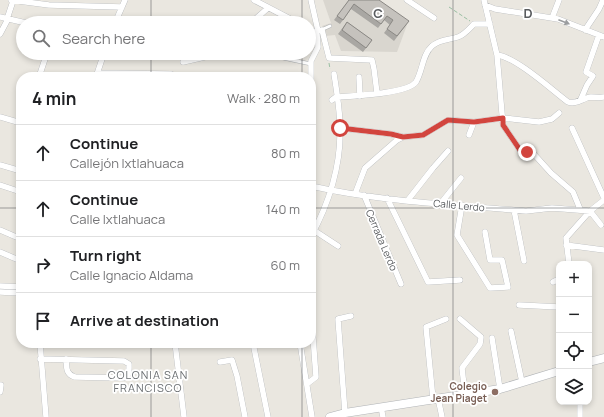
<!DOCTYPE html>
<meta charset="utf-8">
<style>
body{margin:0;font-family:Manrope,sans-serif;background:#f6f6f6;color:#202124}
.controls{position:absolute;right:12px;bottom:12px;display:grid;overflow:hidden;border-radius:8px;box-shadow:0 2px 6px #0003}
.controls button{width:36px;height:36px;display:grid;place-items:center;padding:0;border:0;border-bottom:1px solid #e0e0e0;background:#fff;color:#202124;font:20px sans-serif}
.stop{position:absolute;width:12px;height:12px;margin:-9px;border:3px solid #d2453e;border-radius:50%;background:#fff}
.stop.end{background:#d2453e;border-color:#fff;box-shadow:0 1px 4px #0008}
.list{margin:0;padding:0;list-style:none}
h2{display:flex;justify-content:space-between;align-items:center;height:52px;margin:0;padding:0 16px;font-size:17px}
h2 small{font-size:13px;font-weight:400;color:#757577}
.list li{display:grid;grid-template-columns:26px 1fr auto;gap:12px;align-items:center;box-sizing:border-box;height:56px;padding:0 16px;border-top:1px solid #e0e0e0}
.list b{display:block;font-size:15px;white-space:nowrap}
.list p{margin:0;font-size:13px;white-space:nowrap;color:#757577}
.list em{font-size:13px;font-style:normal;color:#757577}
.icon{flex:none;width:22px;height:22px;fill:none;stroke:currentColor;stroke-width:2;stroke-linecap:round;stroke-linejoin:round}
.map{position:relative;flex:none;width:604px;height:417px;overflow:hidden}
.search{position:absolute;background:#fff;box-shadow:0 2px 6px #0003;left:16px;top:16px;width:300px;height:44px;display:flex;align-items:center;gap:10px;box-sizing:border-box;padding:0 14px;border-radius:22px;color:#757577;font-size:15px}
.panel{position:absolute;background:#fff;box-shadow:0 2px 6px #0003;left:16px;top:72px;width:300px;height:276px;border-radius:16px}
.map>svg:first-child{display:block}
.education{fill:#d9d6cf}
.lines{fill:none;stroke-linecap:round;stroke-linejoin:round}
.lane-casing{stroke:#aeb1b4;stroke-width:4}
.street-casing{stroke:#aeb1b4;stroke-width:6}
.secondary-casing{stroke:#b0b3b6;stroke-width:9}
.path{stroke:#9abfa3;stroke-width:1;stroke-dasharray:4 2;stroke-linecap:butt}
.lane{stroke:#fff;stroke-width:3}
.street{stroke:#fff;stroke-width:5.5}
.secondary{stroke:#fff;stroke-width:8}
.wall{fill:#a9a7a3}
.building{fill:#c5c2bd;stroke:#8a8884}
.oneway{fill:#9b9d9f}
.route{stroke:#d2453e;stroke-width:5}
.grid{fill:none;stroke:#595c5f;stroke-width:1;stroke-opacity:0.55}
.education-dot{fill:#8d6e63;stroke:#fff;stroke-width:1.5}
.labels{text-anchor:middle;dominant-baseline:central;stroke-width:3.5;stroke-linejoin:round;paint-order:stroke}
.street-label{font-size:10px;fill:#595c5f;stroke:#fff}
.education-label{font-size:10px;font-weight:bold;fill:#785e54;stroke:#fff;text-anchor:end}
.neighbourhood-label{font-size:11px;letter-spacing:1px;fill:#6a6e71;stroke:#fff}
.grid-label{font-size:13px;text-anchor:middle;font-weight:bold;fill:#595c5f;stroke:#fff;stroke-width:3.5;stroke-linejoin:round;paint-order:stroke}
</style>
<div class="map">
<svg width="604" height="417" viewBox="0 0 604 417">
<rect width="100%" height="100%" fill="#eae7e0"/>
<path class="education" d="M323,0H373L407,25L397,52L341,51L335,35L325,36L322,26L331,23Z"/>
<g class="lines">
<defs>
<path id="lane" d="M321,30L330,26
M278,57L311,64"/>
<path id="street" d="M11,0L49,5L122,7
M254,0L298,23
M311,0L318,31
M407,0L434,18
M484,0L497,55L503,125L520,150L532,152L551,173L573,192L580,209
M485,5L495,9L558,19L604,37
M0,17L26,23
M552,18L559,0
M7,19L13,1
M115,23L125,0
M251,23L268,8
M309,29L317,34L318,47L311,61V87
M322,30L329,58L372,60L374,69L377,93
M585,30L599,9L603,0
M0,34L8,19
M497,55C516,57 552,90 568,102C576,105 583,98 591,97C596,97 599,98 604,97
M183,62L205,57L211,53
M98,73L171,74
M39,77L47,53
M96,77L104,53
M359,77L360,96
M332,100L336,97C351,96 407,94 416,82C423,70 422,55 432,46C440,39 449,40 458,37C464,35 470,28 474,24H490
M580,101L587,85L593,76L586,72L599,35
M311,105V126
M0,117L21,123
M340,128L391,134L403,137
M572,128L604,198
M469,135L474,122
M0,165L21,171
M0,185L21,192
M311,186C377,201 446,204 514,210L526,211L552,208L590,211
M355,194L365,168L397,140L403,137L423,135L448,120L474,122L503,118L539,122L552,119L559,113
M364,195L401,284
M387,198L428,282L460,280
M408,200L433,168L448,151
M441,203L461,178
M462,205L457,235L490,288L508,287L502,260H490L485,232
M514,210L524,261
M590,211L601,225
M312,229L338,246
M0,230L21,239
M311,236C329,204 341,165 340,129C340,111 337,92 334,74
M566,245L604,250
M0,252L21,261
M569,264L566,238L590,211L604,200
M553,282L559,279
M0,286L21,287
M0,292L21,293
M519,305L559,307
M460,319L481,337L480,344L462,368L465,394
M511,331L522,382
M492,338L500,389
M40,343L46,417
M175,343L184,417
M253,343L268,417
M300,343L312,417
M40,359L124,361L129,364C129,371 130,376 123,378L75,377C65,374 67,367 66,359
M220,362L232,360L237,376L245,417
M307,384L316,377L311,310
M0,392L1,385
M438,398L442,417
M433,399L426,327L446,319
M381,407L383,417
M345,413L338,319L351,316
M580,417V402"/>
<path id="secondary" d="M589,362L604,358
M330,417L345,413L500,389L559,371"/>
</defs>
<use href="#lane" class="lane-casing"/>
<use href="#street" class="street-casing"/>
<use href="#secondary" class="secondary-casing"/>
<path class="path" d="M449,7L470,21
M329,63L330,69"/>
<use href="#lane" class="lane"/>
<use href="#street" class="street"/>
<use href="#secondary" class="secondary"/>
</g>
<path class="wall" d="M349,0L409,21L394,41L384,33L390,25L384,20L378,28L351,9L340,24L334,20Z
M347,22L372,40L363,52L338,34Z"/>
<path class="building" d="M349,0H379L409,21L397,36L387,29L393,20L387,16L381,24L354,4L343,20L337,16Z
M347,22L372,40L366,48L342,30Z"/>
<defs><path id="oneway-solid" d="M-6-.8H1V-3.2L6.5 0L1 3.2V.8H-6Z"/></defs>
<use class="oneway" href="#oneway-solid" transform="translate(564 22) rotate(21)"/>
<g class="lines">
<path class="route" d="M340,128L391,134L403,137L423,135L448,120L474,122L503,118V125L520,150L527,152"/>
</g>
<path class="grid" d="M151,0V23M302,0V23M453,0V417M151,53V77M302,53V77M0,208H21M311,208H604M151,343V417M302,343V417"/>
<circle class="education-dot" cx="495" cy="392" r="4"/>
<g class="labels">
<g class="street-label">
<text transform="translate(459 205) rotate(5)">Calle Lerdo</text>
<text transform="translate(382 240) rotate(67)">Cerrada Lerdo</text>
</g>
<g class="education-label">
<text x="487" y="386">Colegio<tspan x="487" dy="12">Jean Piaget</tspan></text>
</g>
<g class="neighbourhood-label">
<text x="148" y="374">COLONIA SAN<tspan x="148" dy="13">FRANCISCO</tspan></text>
</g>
</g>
<g class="grid-label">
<text x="378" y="18">C</text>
<text x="528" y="18">D</text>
</g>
</svg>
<div class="controls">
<button>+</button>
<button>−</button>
<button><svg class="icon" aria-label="locate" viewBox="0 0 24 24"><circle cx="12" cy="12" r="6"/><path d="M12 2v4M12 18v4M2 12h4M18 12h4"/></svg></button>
<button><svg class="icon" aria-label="layers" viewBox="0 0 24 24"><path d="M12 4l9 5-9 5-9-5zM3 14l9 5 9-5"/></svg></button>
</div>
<div class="stop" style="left:340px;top:128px"></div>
<div class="stop end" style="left:527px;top:152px"></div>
<div class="search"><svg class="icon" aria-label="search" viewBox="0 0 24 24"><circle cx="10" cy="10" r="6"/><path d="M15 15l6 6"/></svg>Search here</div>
<section class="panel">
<h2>4 min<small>Walk · 280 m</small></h2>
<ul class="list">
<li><svg class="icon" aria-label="ahead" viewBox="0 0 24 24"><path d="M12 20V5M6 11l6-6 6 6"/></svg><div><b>Continue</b><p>Callejón Ixtlahuaca</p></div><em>80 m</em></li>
<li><svg class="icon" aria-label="ahead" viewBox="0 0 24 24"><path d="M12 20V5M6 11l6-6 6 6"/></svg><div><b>Continue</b><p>Calle Ixtlahuaca</p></div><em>140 m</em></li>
<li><svg class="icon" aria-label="right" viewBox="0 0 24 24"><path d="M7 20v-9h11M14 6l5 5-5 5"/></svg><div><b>Turn right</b><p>Calle Ignacio Aldama</p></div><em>60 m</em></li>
<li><svg class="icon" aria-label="arrive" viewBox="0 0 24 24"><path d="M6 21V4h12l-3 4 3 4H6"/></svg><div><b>Arrive at destination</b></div></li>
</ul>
</section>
</div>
